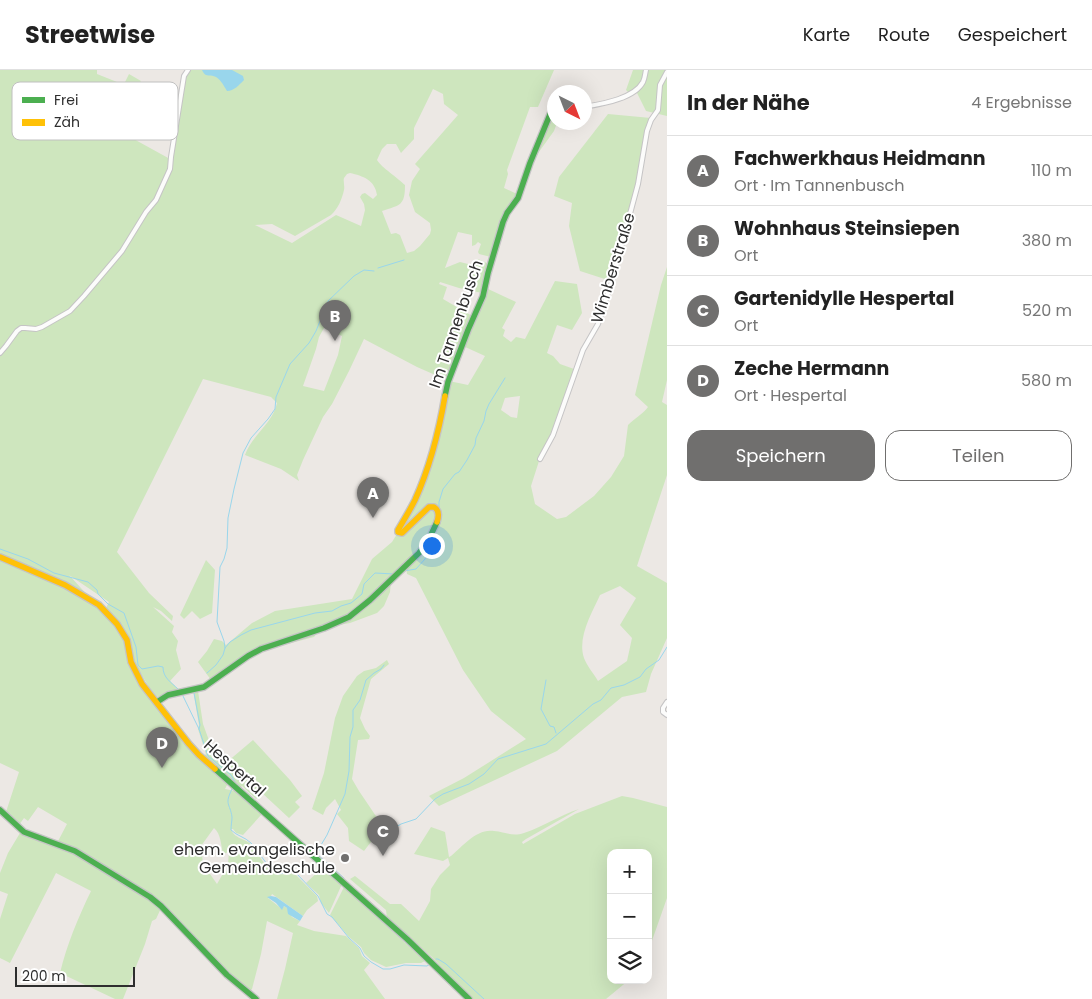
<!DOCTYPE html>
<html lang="de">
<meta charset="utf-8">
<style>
body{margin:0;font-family:Poppins,sans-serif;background:#f6f6f6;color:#222}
.controls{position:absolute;right:15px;bottom:15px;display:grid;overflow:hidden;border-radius:10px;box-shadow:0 5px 20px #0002}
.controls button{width:45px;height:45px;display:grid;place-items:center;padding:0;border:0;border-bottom:1px solid #e0e0e0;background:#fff;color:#222;font:25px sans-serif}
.compass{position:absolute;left:547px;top:15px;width:45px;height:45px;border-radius:50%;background:#fff;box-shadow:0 5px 20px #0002;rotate:138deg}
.scale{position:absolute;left:15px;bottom:12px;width:120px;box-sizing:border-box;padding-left:5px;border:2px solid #2e2e2e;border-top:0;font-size:14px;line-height:18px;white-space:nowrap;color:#2e2e2e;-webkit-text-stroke:4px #fff;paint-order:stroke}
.you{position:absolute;left:431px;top:475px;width:18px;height:18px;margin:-12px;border:4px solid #fff;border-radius:50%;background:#1a73e8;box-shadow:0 0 0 8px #1a73e833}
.badge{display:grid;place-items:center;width:32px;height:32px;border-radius:50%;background:#706f6e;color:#fff;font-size:16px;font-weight:700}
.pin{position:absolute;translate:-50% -41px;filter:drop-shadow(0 1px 2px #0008)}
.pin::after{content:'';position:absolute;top:26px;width:18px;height:15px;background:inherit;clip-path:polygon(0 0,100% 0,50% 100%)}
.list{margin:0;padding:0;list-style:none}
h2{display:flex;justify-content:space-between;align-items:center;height:65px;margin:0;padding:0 20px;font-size:21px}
h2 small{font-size:16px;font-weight:400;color:#767676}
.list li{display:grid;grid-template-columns:32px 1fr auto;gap:15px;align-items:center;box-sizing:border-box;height:70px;padding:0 20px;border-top:1px solid #e0e0e0}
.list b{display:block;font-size:19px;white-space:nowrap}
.list p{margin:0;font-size:16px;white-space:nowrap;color:#767676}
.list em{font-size:16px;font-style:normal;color:#767676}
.actions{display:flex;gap:10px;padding:15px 20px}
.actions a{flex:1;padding:11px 0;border:1px solid #706f6e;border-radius:15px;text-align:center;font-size:18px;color:#706f6e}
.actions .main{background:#706f6e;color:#fff}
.icon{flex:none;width:28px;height:28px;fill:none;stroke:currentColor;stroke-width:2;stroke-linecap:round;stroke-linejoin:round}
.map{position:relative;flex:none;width:667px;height:929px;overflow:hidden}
header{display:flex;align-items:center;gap:30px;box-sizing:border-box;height:70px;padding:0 25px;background:#fff;border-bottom:1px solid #e0e0e0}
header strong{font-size:24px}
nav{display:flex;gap:28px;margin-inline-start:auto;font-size:18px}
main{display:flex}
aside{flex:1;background:#fff}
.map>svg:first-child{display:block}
.green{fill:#cee6be;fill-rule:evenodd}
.water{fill:#99d6ec}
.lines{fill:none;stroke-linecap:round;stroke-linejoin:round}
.stream{stroke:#99d6ec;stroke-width:1}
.street-casing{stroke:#c5c4c5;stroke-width:6}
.fast-casing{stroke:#c5c4c5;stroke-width:8}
.slow-casing{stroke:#c5c4c5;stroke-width:8}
.street{stroke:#fcfcfb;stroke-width:4}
.fast{stroke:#4caf50;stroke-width:5.5}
.slow{stroke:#ffc107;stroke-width:5.5}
.poi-dot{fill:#706f6e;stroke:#fff;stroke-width:2}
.labels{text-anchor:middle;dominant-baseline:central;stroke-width:4;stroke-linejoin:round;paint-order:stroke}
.street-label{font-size:16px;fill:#2e2e2e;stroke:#fff}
.poi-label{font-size:16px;fill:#2e2e2e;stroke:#fff;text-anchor:end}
.key{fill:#fff;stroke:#c0c0c0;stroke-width:1}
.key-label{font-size:14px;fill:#2e2e2e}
</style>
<header>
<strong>Streetwise</strong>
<nav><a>Karte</a><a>Route</a><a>Gespeichert</a></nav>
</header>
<main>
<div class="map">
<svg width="667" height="929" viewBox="0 0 667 929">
<rect width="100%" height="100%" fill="#ece8e4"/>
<path class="green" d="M0,0H97V4L122,14L125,12L129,4L141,11L138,15L121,62L170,89L183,5L185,0H554L538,37H530L507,100L508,104L504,118L517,124L491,187L479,184L478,182L481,174L478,172L475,175L472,176V165L458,162L445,198L460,192L476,196L478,189L489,194L482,223L459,218L440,212L439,214L447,217L443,229L474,247L486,218L516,232L502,258L505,260L503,266L511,272L516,267L525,269L555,211L577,214L582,243L572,260L557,255L547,283L553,286L560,294L574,299L551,363L539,391L531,416L535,434L557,449L566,447L594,426L611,407L624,386L628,355C634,349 644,343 648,337L635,325L661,215L667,197V310L662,332L667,335V405L637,496L667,513V568L651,604L646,622L622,627L557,681L439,736L429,726L464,708L526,669L491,641L463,600L416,508L407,504L406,497L415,489L440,447L432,435L405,460L402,458L425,409L449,311L417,297L364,269L349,301L332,334L323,347L303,390L297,405L299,411L281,399L245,385C252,365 273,353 277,333L271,327L203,309L117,482L149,523L173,546L172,551L161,541L153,537L174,556L172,562L178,571L176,580L181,599L170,611L179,620L157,627L149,617L140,602L137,599L133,590L131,574L127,565L106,538L109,532L69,505L115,555L122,567L126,575L130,597L135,608L185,673L199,689L228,713L225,719L235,721L262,744L243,765L236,763L233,759H231C234,769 245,768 252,775C259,784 264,797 275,803C281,806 288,802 295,804L317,826L318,831L307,840L303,846L272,824L271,826L268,828L282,839L284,836L287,838L292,847L300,851L297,855L314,861L346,866L359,878L362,886L370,893L364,900L385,929H277L285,899L293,863L267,851L261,884L252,919L250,921L231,906L163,834L156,849L152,851L145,874L123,929H115L60,903C67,874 78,848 91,821L56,803L10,893L0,888V849L8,824L0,821V803L8,783L20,763L56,775L67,754L38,737L28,751L24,748L19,755L6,742L19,702L0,693ZM433,19L443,24L444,34L458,45L415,94L420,99L412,111L409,125L415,142L430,153L431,160L430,164L420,176L414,181L407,183L400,165L396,163L391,164L382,141C400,135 405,136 405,115C398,108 381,97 377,90L382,79L387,74H396L401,83L414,69V58ZM350,103C363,106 375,110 377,125L373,129L365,123L362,124L360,127L364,134L365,140L361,156L336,145L292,173L255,155L272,154L295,166L331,145C338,139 342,129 344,120C345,116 343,112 344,108L347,104ZM324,258L342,266L338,285L324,321L303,316L316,279L319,267ZM463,276L485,286L468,315L449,311ZM520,326L517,348L511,347L501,340L505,328ZM620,516L636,528L620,555L632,568L627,591L598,611C594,604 587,596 584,588C577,567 592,543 600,525ZM214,758C221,764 221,775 223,784L229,782L228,794L236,800L230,805L225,800L217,814L203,794L201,776Z
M633,0H667V46L646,41L635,19L629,23L626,20Z
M552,43H554V52L557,53L554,61L536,86L534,84Z
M608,44L651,48L637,114L620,170L611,211L580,201L569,156L572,133L554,126L559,107Z
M430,438L436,441L435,456L425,475L391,512L390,522L384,536L377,543L350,553L329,557L318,562L314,567L276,577L258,578L211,610L198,592L207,581L214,569L222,571L226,575L252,553L275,541L352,529L372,489L392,472L397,464H402Z
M206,490L215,500L212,543L200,549L192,541L184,549L180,545Z
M387,590L389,594L371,609L360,648L365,659L370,666L369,669L358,670L352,709L359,721L382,755L378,758L374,768L364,781L349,771L348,758L337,744L341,740L335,729L326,738L323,745L312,739L324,703L335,648L343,626L357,606L364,601L376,598Z
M193,620L198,621L203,654L214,684L227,692L253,670L290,710L302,726L295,732L300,737L289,748L262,723L256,729L242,716L240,718L204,686L206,684L198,659L199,655Z
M622,726L633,728L667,737V828L648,882V783H611V910H629L606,929H472L432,887L387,848L386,840L350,809L355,806L390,834H401L419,851L430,831L431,819L440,805L450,795L448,788L443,791L414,784L431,757L445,762L449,787L451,786C463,776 477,758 494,761C506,762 512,767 524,763C543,757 560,745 579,739L526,769L522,772L523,774L575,744Z
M323,797L342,814L329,843L321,833L319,825L306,813Z
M344,817L425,891L421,893H406L386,897L371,890L364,883L361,877L349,867L330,845Z"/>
<path class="water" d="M202,0H232L243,6L244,10C239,15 234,21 227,21C224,16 221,10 216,7C209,3 206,9 202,0Z
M380 765a6 6 0 1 1 12 0a6 6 0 1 1-12 0Z
M271,826L276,827L303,846L300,851L288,844L287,838L284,836L282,840L276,833L267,827Z"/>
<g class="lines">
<path class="stream" d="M378,198L404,190
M439,438V432L443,419L455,404L459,402L467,390L475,375L476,368L484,351L486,341L489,334L505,308
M0,479L28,489L54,503L88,512L97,520L98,524L108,534L124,543L136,577L138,595L142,599L158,596L163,597C163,608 171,612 178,619
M404,501L416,499L425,489L432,479L435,471V464
M225,578L224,571L217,552L220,497L224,489L227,478L228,448L234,419L243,383L251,368L268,349L275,339L276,327L290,294L309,273L316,261L328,231L354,206L364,200L374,201
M207,603L216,595L223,585L225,578L230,572L241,565L251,560L315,543L332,541L341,536L351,533L362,524L364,514L375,503L394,504
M546,610L541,639L550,656L554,657L556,663
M195,621L194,623L200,655L199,659
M182,624L199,659L208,686L231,705L235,712
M232,719C224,735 230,733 232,747C232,751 231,755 231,760C237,766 245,767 251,773C255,777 258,782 261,786C266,793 271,799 278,804L292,802L296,803L318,826L327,844L332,847L349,868L360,878L364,886L371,892L383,899H390L404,895L427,896L430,894
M391,760L401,754L416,749L435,729L443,724L469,714L484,704L498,689L546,674L593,634L601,630L611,618L624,615L640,607L646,599L659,590L667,577
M319,781L321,775L327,765L345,724L349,701L350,667L353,657V640L360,630L366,610L374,603L381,599L384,595
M317,784L344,808
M373,843L424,889
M436,889H438L446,894L484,929"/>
<defs>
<path id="street" d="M584,37C601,34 634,29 643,12C645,8 645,4 646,0
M0,283L6,276L17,261L21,258H25L36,259L42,257L70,241L84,226L122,181L146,142L156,130L170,99L171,87L184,6L188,0
M540,389L553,365L583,280L598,254L612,211L638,114L647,61L651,50L658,40L660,15L667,2
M667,632L663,638V642L667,645"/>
<path id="fast" d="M445,326L448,312L468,260L483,226L488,203L503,152L507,143L518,128L530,93L551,42L554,43
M157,632L168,625L204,617L248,586L261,579L324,558L349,547L370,530L419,483L428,471L437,452
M215,699L407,869L469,929
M0,740L24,762L75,781L150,827L161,836L227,905L256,929"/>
<path id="slow" d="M437,452C439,446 439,440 434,437H429L402,463L398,462V460C404,450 410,440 415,430C430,397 439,361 445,326
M0,487L65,515L99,535L117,554L127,570L131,592L142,614L189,674L199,685L215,699"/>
</defs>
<use href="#street" class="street-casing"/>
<use href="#fast" class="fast-casing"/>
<use href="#slow" class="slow-casing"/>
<use href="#street" class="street"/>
<use href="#fast" class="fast"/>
<use href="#slow" class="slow"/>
</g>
<circle class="poi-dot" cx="345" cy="788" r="5"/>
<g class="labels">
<g class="street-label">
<text transform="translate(613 198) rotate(-73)">Wimberstraße</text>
<text transform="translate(456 254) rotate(-71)">Im Tannenbusch</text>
<text transform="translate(235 698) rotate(42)">Hespertal</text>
</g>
<g class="poi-label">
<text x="335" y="779">ehem. evangelische<tspan x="335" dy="18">Gemeindeschule</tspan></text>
</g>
</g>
<rect x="12" y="12" width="166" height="58" rx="8" class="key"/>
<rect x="22" y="27" width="23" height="6" fill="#4caf50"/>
<rect x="22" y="49" width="23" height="7" fill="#ffc107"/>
<g class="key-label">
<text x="54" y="35">Frei</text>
<text x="54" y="57">Zäh</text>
</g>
</svg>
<div class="controls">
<button>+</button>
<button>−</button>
<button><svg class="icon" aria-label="layers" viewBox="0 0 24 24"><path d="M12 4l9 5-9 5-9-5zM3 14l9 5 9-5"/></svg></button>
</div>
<svg class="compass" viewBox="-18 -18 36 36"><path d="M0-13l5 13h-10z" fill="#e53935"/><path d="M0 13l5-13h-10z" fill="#767676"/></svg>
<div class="scale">200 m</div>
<div class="you"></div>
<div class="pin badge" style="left:373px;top:448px">A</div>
<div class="pin badge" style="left:335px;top:271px">B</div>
<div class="pin badge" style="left:383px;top:786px">C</div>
<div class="pin badge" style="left:162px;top:698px">D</div>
</div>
<aside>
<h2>In der Nähe<small>4 Ergebnisse</small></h2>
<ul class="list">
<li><span class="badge">A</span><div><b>Fachwerkhaus Heidmann</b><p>Ort · Im Tannenbusch</p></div><em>110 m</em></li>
<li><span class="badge">B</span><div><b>Wohnhaus Steinsiepen</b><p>Ort</p></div><em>380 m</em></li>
<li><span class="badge">C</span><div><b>Gartenidylle Hespertal</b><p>Ort</p></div><em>520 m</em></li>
<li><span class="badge">D</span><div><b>Zeche Hermann</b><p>Ort · Hespertal</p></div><em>580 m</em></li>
</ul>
<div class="actions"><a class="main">Speichern</a><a>Teilen</a></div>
</aside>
</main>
